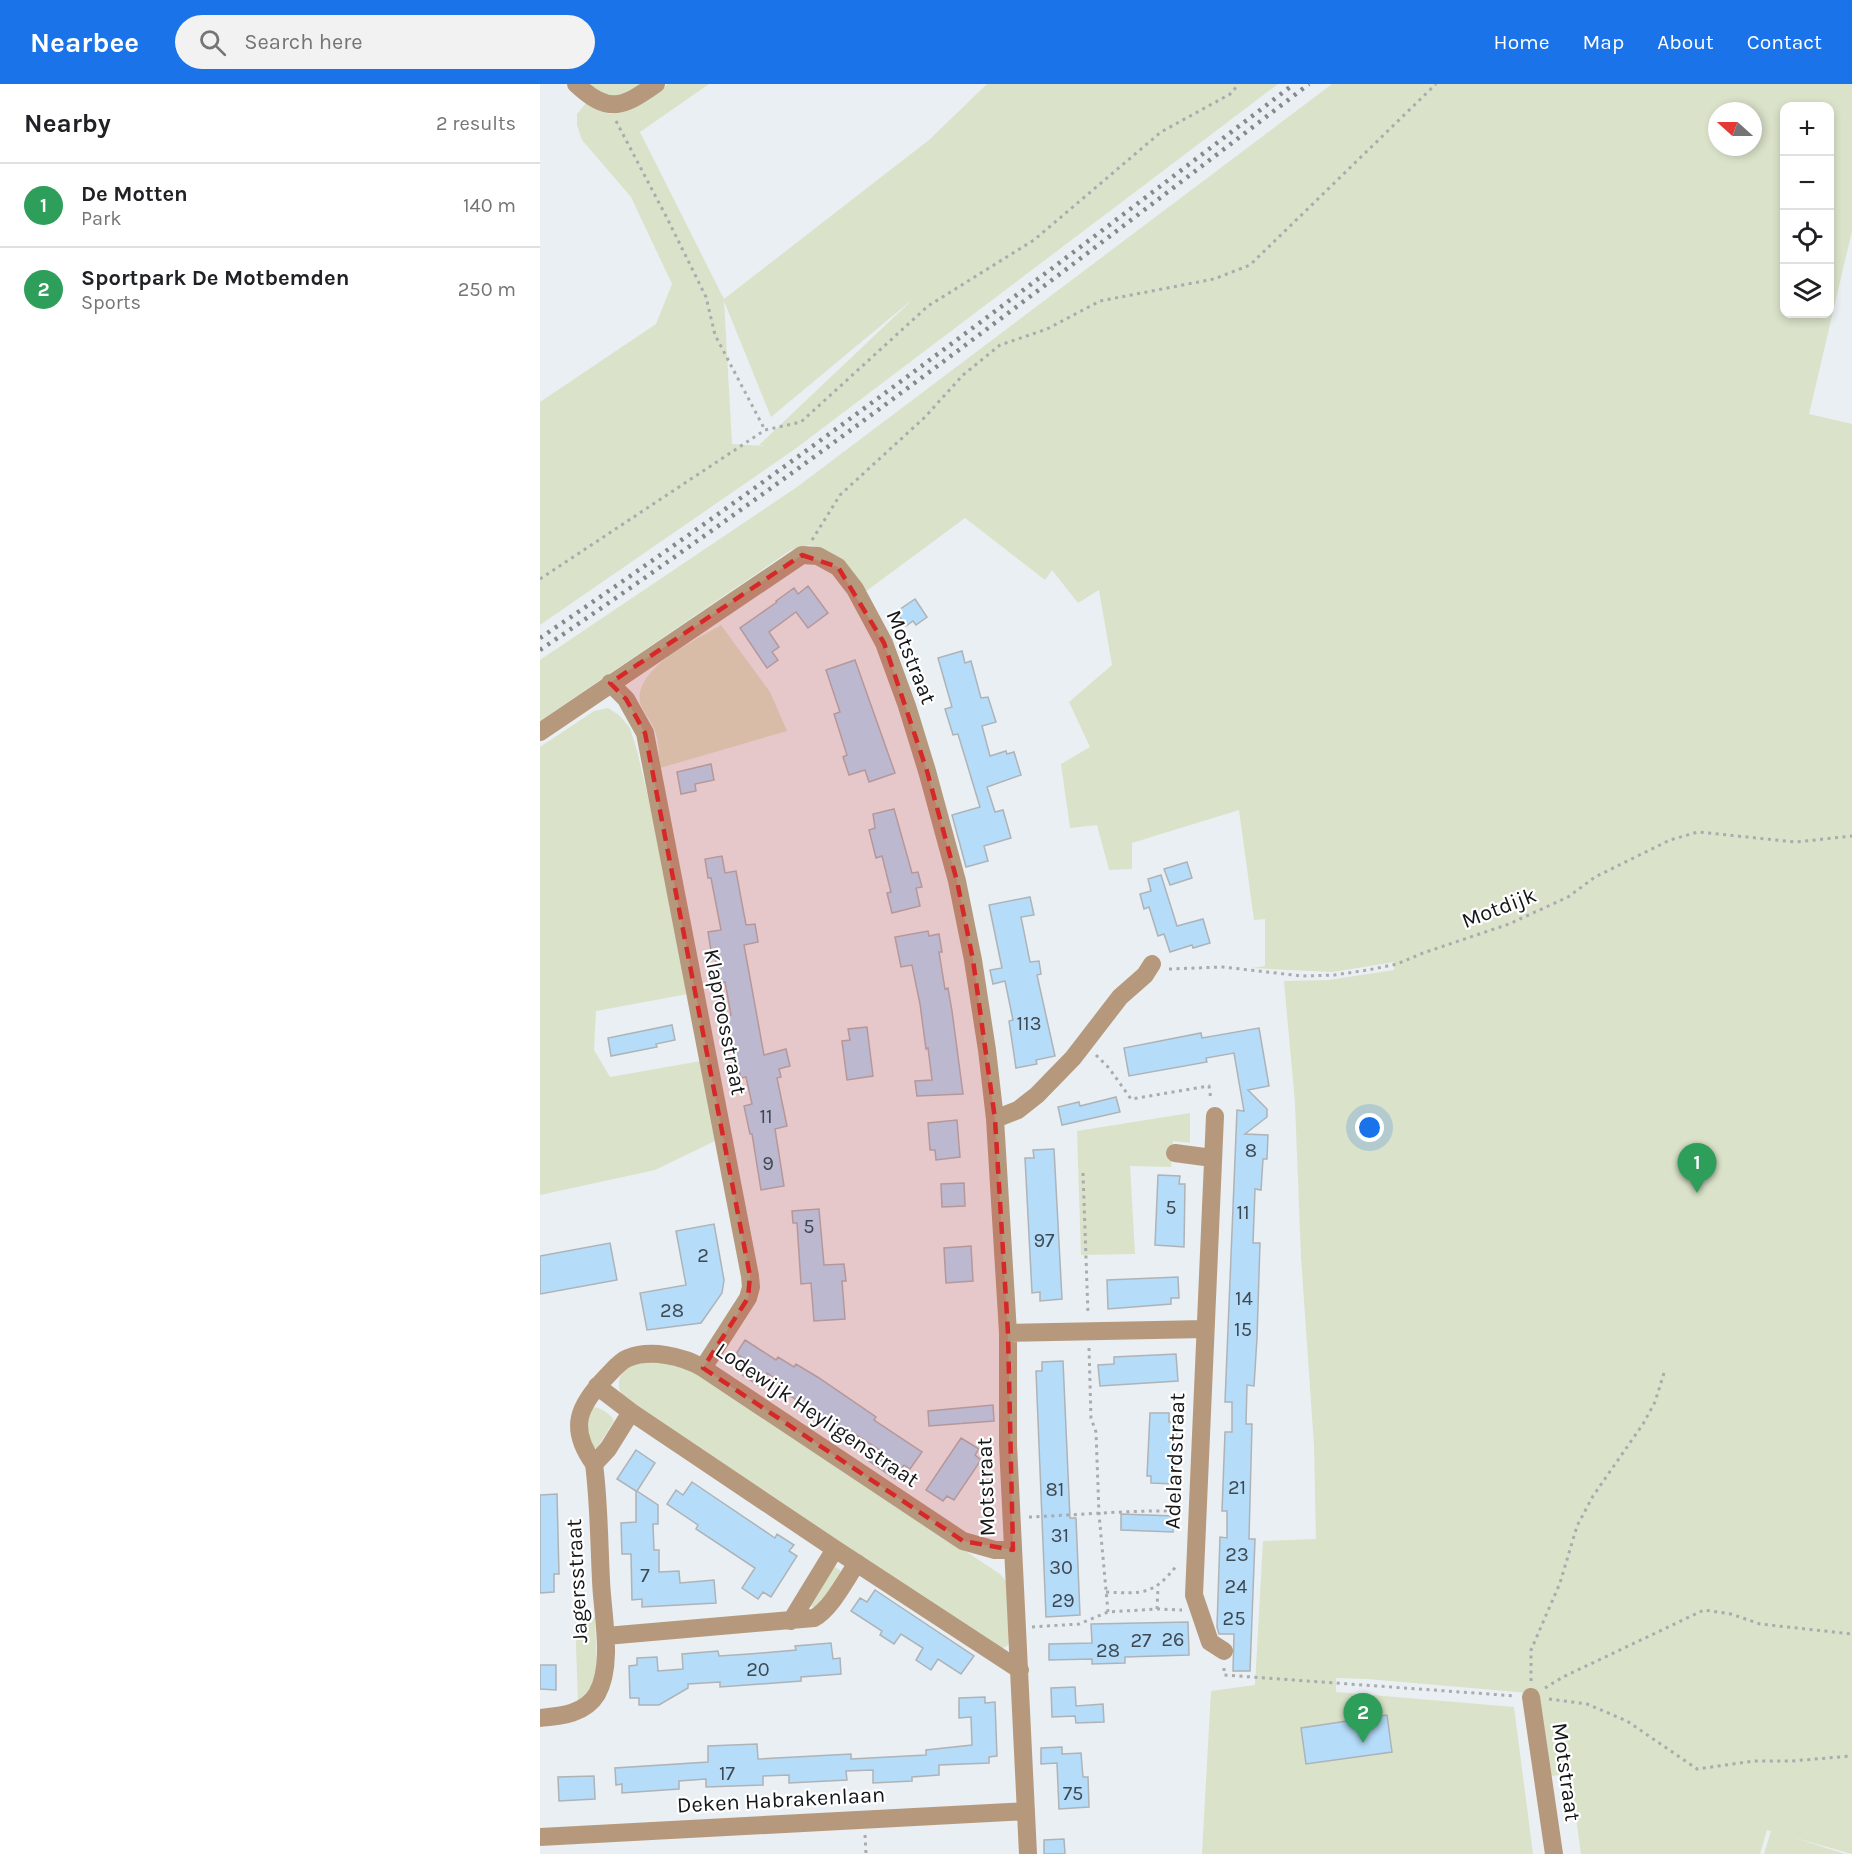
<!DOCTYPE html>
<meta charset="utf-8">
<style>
body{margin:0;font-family:Karla,sans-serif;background:#f2f2f2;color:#202124}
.controls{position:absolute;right:18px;top:18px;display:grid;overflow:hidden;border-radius:12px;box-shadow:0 3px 9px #0003}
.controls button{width:54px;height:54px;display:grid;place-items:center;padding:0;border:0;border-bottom:2px solid #e0e0e0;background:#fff;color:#202124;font:30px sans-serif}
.compass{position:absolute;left:1168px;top:18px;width:54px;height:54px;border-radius:50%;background:#fff;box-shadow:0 3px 9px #0003;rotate:291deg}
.you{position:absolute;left:830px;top:1044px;width:21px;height:21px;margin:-15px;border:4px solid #fff;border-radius:50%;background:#1a73e8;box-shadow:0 0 0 9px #1a73e833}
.badge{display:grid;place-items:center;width:39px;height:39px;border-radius:50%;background:#1a73e8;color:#fff;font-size:20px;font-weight:700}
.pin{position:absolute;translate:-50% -50px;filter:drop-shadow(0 2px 3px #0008)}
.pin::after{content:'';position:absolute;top:32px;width:21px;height:18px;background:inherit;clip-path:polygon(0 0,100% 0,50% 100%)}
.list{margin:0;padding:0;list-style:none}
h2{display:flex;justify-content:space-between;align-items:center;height:78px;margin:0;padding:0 24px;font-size:26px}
h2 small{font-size:20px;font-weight:400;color:#757577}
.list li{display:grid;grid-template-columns:39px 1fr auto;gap:18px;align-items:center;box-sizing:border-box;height:84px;padding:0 24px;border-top:2px solid #e0e0e0}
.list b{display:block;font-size:22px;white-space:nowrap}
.list p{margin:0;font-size:20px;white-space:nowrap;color:#757577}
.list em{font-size:20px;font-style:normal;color:#757577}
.icon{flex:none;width:33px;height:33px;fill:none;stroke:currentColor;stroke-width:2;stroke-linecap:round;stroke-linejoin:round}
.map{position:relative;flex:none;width:1312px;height:1770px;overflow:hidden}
header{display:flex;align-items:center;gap:36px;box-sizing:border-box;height:84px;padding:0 30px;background:#1a73e8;color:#fff}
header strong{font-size:28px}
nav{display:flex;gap:33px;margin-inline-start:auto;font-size:21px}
.search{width:420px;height:54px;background:#f2f2f2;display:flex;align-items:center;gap:15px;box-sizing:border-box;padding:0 21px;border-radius:33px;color:#757577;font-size:22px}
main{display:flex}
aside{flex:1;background:#fff}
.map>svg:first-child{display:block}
.green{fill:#dae2c9;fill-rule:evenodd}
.building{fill:#b5dcf9;stroke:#aeb3b7;stroke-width:1.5}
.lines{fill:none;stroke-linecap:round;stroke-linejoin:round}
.path{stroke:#a8acaf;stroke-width:3;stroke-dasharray:3 4.5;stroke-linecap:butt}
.minor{stroke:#b6997d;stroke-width:18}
.rail{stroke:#86898c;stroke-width:4.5;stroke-dasharray:3 6;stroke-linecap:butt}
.marked{fill:#d62828;fill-opacity:0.2;stroke:#d62828;stroke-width:4.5;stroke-dasharray:12 8;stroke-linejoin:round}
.labels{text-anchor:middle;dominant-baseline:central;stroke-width:4.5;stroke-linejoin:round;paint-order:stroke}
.number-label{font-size:20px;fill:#3e4851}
.street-label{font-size:22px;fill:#161719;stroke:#fff}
</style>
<header>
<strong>Nearbee</strong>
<div class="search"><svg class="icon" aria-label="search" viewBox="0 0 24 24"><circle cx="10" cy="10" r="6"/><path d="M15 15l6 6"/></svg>Search here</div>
<nav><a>Home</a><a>Map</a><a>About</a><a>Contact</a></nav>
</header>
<main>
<aside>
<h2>Nearby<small>2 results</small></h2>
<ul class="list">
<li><span class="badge" style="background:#2e9e5b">1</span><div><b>De Motten</b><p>Park</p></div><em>140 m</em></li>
<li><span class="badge" style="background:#2e9e5b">2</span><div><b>Sportpark De Motbemden</b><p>Sports</p></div><em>250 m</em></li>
</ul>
</aside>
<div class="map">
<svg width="1312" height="1770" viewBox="0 0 1312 1770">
<rect width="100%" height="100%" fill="#eaeff3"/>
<path class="green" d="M46,0H105C84,15 66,19 46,0Z
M128,0H169L100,48L184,215L389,56L447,0H738L255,365L0,541V318L116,240L132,200L91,113L42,56L37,41V30L46,19C54,23 64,30 73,30C94,28 112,12 128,0ZM373,215L219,361L226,362L192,360L184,217L231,333Z
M792,0H1312V147L1269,330L1312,340V1770L1252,1753L1305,1770H1224L1231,1747L1227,1746L1220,1770H1041L1030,1690L1010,1692L999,1610L827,1595L796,1594V1608L974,1623L993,1770H662L671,1607L715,1601L723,1457L776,1455L774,1361L761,1173L755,1019L744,897L789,896L854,886V878L793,888L712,884L725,882V835L714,836L699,726L592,759V785L569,786L557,741L530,744L521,680L550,663L529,618L572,581L559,506L538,519L512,486L505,496L425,434L325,508L304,477L282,465L270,461L251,466L0,637V576L257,403ZM1244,22H1290V230H1244ZM1177,27H1213V63H1177Z
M181,541L230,608L247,647L120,684C119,672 119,658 115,647C112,637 102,628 100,618C95,583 156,556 181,541Z
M68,624L79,631L90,644L97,667L113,734L148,910L56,927L54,966L70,993L161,977L177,1056L115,1086L0,1111V663L54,627Z
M650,1029V1059L633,1057L631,1083L590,1082L595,1170L541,1171L537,1047Z
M129,1275L152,1285L460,1490L467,1498L470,1558C467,1563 464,1564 459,1564L82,1312C76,1299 79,1291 89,1281Z
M51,1323C59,1322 71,1330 74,1337L57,1364H52L47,1354L48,1326Z
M295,1483L300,1486V1492L275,1524L272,1523L270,1520L291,1484Z
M35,1533H55L57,1585L52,1604L38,1618Z"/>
<path class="building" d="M268,502L288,529L268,544L256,528L229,548L239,563L232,568L238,576L227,584L200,544L237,518L236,517L254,504L258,510Z
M375,515L387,533L376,541L373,537L366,542L356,528Z
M422,567L425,579L431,577L441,614L448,613L456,638L442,642L450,672L466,667L467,670L474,668L481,691L447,703L455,728L463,726L471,754L444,762L448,777L426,783L412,731L440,723L418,650L413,651L405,625L412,623L398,574Z
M315,576L355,689L329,698L325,686L309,691L303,673L307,671L294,630L300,628L286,586Z
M171,680L174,696L155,700L156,707L141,710L137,688Z
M354,725L372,789L378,788L382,803L376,804L380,822L352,829L347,809L351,808L342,772L336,774L329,746L335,744L333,730Z
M182,772L185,789L196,787L206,841L215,840L218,858L204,861L224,971L246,965L250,982L239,985L241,993L237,994L247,1042L235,1045L244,1102L221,1106L212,1050H210L204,1022L212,1020L206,993L201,994L193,962H191L186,932L191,931L185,898L180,899L175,872L172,873L168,848L181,846L171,794H168L165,775Z
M647,778L652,794L630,801L624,785Z
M621,791L637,842L663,835L670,859L653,864L652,861L630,868L624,850L618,852L609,823L604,825L600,810L611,807L608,795Z
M490,813L494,831L481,833L490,878L499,877L501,890L497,891L515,972L496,976L497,980L476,984L469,937L473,936L465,897L453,900L450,886L462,884L449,821Z
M388,847L389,852L399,850L402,868H399L405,905L408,904L412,927L423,1010L377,1012L375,997L392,996L388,964L386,965L380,920L372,881L361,883L355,853Z
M132,941L135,956L116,960L117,963L71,972L68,954Z
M327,943L333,992L307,996L302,957L310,956L308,945Z
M719,944L729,1002L708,1006L727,1025V1033L705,1050L728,1051L727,1075H723L721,1106L715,1105L713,1159H720L717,1254L714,1302L707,1301L706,1340H712L709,1455H715L710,1587H693L694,1550H679L677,1543L680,1453L687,1454V1427H682L685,1348H692V1318H685L697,1026L704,1027L694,969L666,974L667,978L589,992L584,964L661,949L662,954Z
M576,1013L580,1028L522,1041L518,1023L539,1018L540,1022Z
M417,1036L420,1073L396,1076L395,1066H390L388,1039Z
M514,1065L522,1215L500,1217V1208L492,1209L485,1074H494L493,1066Z
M618,1091L640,1092L639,1100H645L644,1163L615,1161Z
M424,1099L425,1122L402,1123L401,1100Z
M279,1125L284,1181L304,1180L306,1197H302L305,1235L274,1237L271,1199L261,1200L257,1139H253L252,1127Z
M174,1140L184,1196L182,1209L161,1239L107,1246L100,1209L146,1201L136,1147Z
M70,1159L77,1196L0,1210V1172Z
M431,1162L433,1197L406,1199L404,1164Z
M638,1193L639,1214H631V1220L568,1225L567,1196Z
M205,1256L236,1276L238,1273L254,1283L256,1280L279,1294L336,1333L334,1336L382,1368L370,1385L364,1381L355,1395L329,1377L338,1365L315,1350L313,1354L246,1309L249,1304L227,1289L219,1302L195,1286L203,1274L196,1270Z
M636,1270L638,1297L560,1302L558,1281L574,1280V1273Z
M523,1277L530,1434H536L540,1531L506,1533L496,1287H502V1278Z
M453,1321L454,1337L389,1342L388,1327Z
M610,1329H629V1338H637L635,1400L611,1399V1392H607Z
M421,1354L439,1365L435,1371L441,1376L414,1416L407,1412L403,1417L386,1406Z
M96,1366L115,1379L97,1407L118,1421V1440H113L114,1466H119V1488L139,1487L140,1499L174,1496L176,1519L102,1523V1515L92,1516L91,1470H82L81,1439L96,1438V1407L77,1395Z
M152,1398L235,1454L237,1450L254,1461L249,1467L257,1472L231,1513L223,1508L218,1515L202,1504L215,1484L156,1445L158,1441L127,1420L136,1406L143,1411Z
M17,1410L19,1490H14V1508L0,1509V1411Z
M581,1430L634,1432L633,1448L581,1446Z
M335,1506L434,1572L421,1590L398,1575L391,1586L376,1576L383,1564L361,1550L354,1560L340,1551L342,1547L311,1527L320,1514L327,1518Z
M648,1538L649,1571L585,1573V1579L552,1580V1575L509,1576V1560L552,1559L551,1540Z
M291,1559L293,1575L300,1574L301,1590L261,1593V1597L180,1603V1598L148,1600V1604L119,1621H99V1614H90L89,1582L97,1581V1574L117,1573L118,1587L143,1585L142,1570L178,1567L179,1572L209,1570L256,1566L255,1562Z
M0,1581H16V1606L0,1605Z
M535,1603L536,1622L563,1620L564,1638L536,1639L535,1632L512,1633L511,1604Z
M445,1613V1619L455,1618L457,1672L449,1673V1679L399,1681V1691L372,1693V1697L333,1699V1686L306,1687L307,1696L249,1699V1691L223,1692V1701L166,1703V1695L139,1697V1705L82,1709V1700L76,1701L75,1684L168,1678V1662L217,1660L218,1675L311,1670V1675L386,1671V1666L432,1661L431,1633L419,1634V1614Z
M847,1631L852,1668L766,1680L761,1644Z
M522,1663V1670L541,1669L543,1693H548L549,1723L519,1725L517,1679L501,1680V1664Z
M54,1692L55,1715L19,1717L18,1693Z
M524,1755L525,1770H504V1756Z"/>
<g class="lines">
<path class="path" d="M76,37L128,136L166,213L175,251L225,346
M272,456L300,411L385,333L423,291L460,261L507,245L560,217L674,195L710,181L896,0
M0,495L225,346L261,338L388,222L494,156L621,48L692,9L698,0
M629,885L683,883L762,892L794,891L828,886L857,880L883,869L969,840L1028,813L1055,793L1130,756L1158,748L1256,758L1312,752
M556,971L569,984L591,1015L669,1002L671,1016
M543,1089L548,1230
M549,1264L551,1334L556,1348L559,1430L568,1528
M489,1433C539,1431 590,1426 641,1427
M566,1508C602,1510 614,1511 637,1481
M617,1525L642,1526
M492,1543L539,1540L568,1528L617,1525L618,1503
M684,1584V1591L976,1612
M991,1597V1566L1020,1499L1037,1442L1053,1412L1103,1340L1115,1318L1124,1289
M1005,1604L1023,1593L1164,1526L1191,1530L1220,1540L1312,1550
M1009,1615L1047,1620L1087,1637L1157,1685L1214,1677H1252L1312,1672
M325,1751L326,1770"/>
<path class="minor" d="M36,0C68,30 82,24 116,0
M70,599L86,615L105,649L210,1192L211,1203L208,1214L163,1284
M0,648L262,471L278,472L298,483L315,505L344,559L367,622L387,687L417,797L433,876L447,966L455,1035L468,1249V1361L488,1770
M675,1032L654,1511L670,1558L684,1567
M455,1035L478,1026L497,1011L533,974L580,913L605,891L612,880
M635,1069L672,1074
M468,1249L665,1245
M57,1302L91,1328L295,1465L480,1586
M54,1380C28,1344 38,1322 67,1292C73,1286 80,1277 88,1274C110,1265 143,1272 163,1284L423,1457L455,1466H473
M251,1537L295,1465
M66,1552L274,1534C291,1525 306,1495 317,1479
M991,1613L1014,1770
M0,1634C21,1632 45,1630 57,1610C74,1580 62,1529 61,1496C59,1457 59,1418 54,1380L68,1365L91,1328
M0,1753L486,1727"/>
<path class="rail" d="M0,554C258,379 506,190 754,0
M0,566C264,387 517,193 769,0"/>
</g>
<path class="marked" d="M262,471L298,483L344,559L387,687L417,797L433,876L455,1035L468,1249L473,1466L423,1457L163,1284L208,1214L210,1192L105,649L86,615L70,599Z"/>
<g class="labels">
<g class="number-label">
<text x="489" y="939">113</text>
<text x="226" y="1032">11</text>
<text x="711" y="1066">8</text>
<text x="228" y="1079">9</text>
<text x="631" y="1123">5</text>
<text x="703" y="1128">11</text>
<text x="269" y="1142">5</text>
<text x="504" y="1156">97</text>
<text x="163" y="1171">2</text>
<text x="704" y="1214">14</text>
<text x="132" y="1226">28</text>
<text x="703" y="1245">15</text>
<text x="697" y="1403">21</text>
<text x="515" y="1405">81</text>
<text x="520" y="1451">31</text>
<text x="697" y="1470">23</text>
<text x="521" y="1483">30</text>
<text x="105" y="1491">7</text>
<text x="696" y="1502">24</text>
<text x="523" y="1516">29</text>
<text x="694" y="1534">25</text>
<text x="633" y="1555">26</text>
<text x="601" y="1556">27</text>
<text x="568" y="1566">28</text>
<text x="218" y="1585">20</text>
<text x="187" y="1689">17</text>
<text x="533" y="1709">75</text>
</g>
<g class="street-label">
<text transform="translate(371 573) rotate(68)">Motstraat</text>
<text transform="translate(959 824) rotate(-21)">Motdijk</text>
<text transform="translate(185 938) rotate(79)">Klaproosstraat</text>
<text transform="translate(277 1331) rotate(34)">Lodewijk Heyligenstraat</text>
<text transform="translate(635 1377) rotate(-88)">Adelardstraat</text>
<text transform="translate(446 1403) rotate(-92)">Motstraat</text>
<text transform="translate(37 1497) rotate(-93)">Jagersstraat</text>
<text transform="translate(1026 1688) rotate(82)">Motstraat</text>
<text transform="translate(241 1716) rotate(-3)">Deken Habrakenlaan</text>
</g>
</g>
</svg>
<div class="controls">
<button>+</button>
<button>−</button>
<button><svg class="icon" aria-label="locate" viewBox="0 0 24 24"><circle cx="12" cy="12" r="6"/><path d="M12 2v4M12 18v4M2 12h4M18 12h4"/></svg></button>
<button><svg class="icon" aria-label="layers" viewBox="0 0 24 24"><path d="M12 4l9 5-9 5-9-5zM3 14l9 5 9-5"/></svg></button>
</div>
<svg class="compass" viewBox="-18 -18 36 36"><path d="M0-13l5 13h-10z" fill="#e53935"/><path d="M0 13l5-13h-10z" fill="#757577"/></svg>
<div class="you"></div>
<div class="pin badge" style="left:1157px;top:1109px;background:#2e9e5b">1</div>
<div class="pin badge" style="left:823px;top:1659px;background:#2e9e5b">2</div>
</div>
</main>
